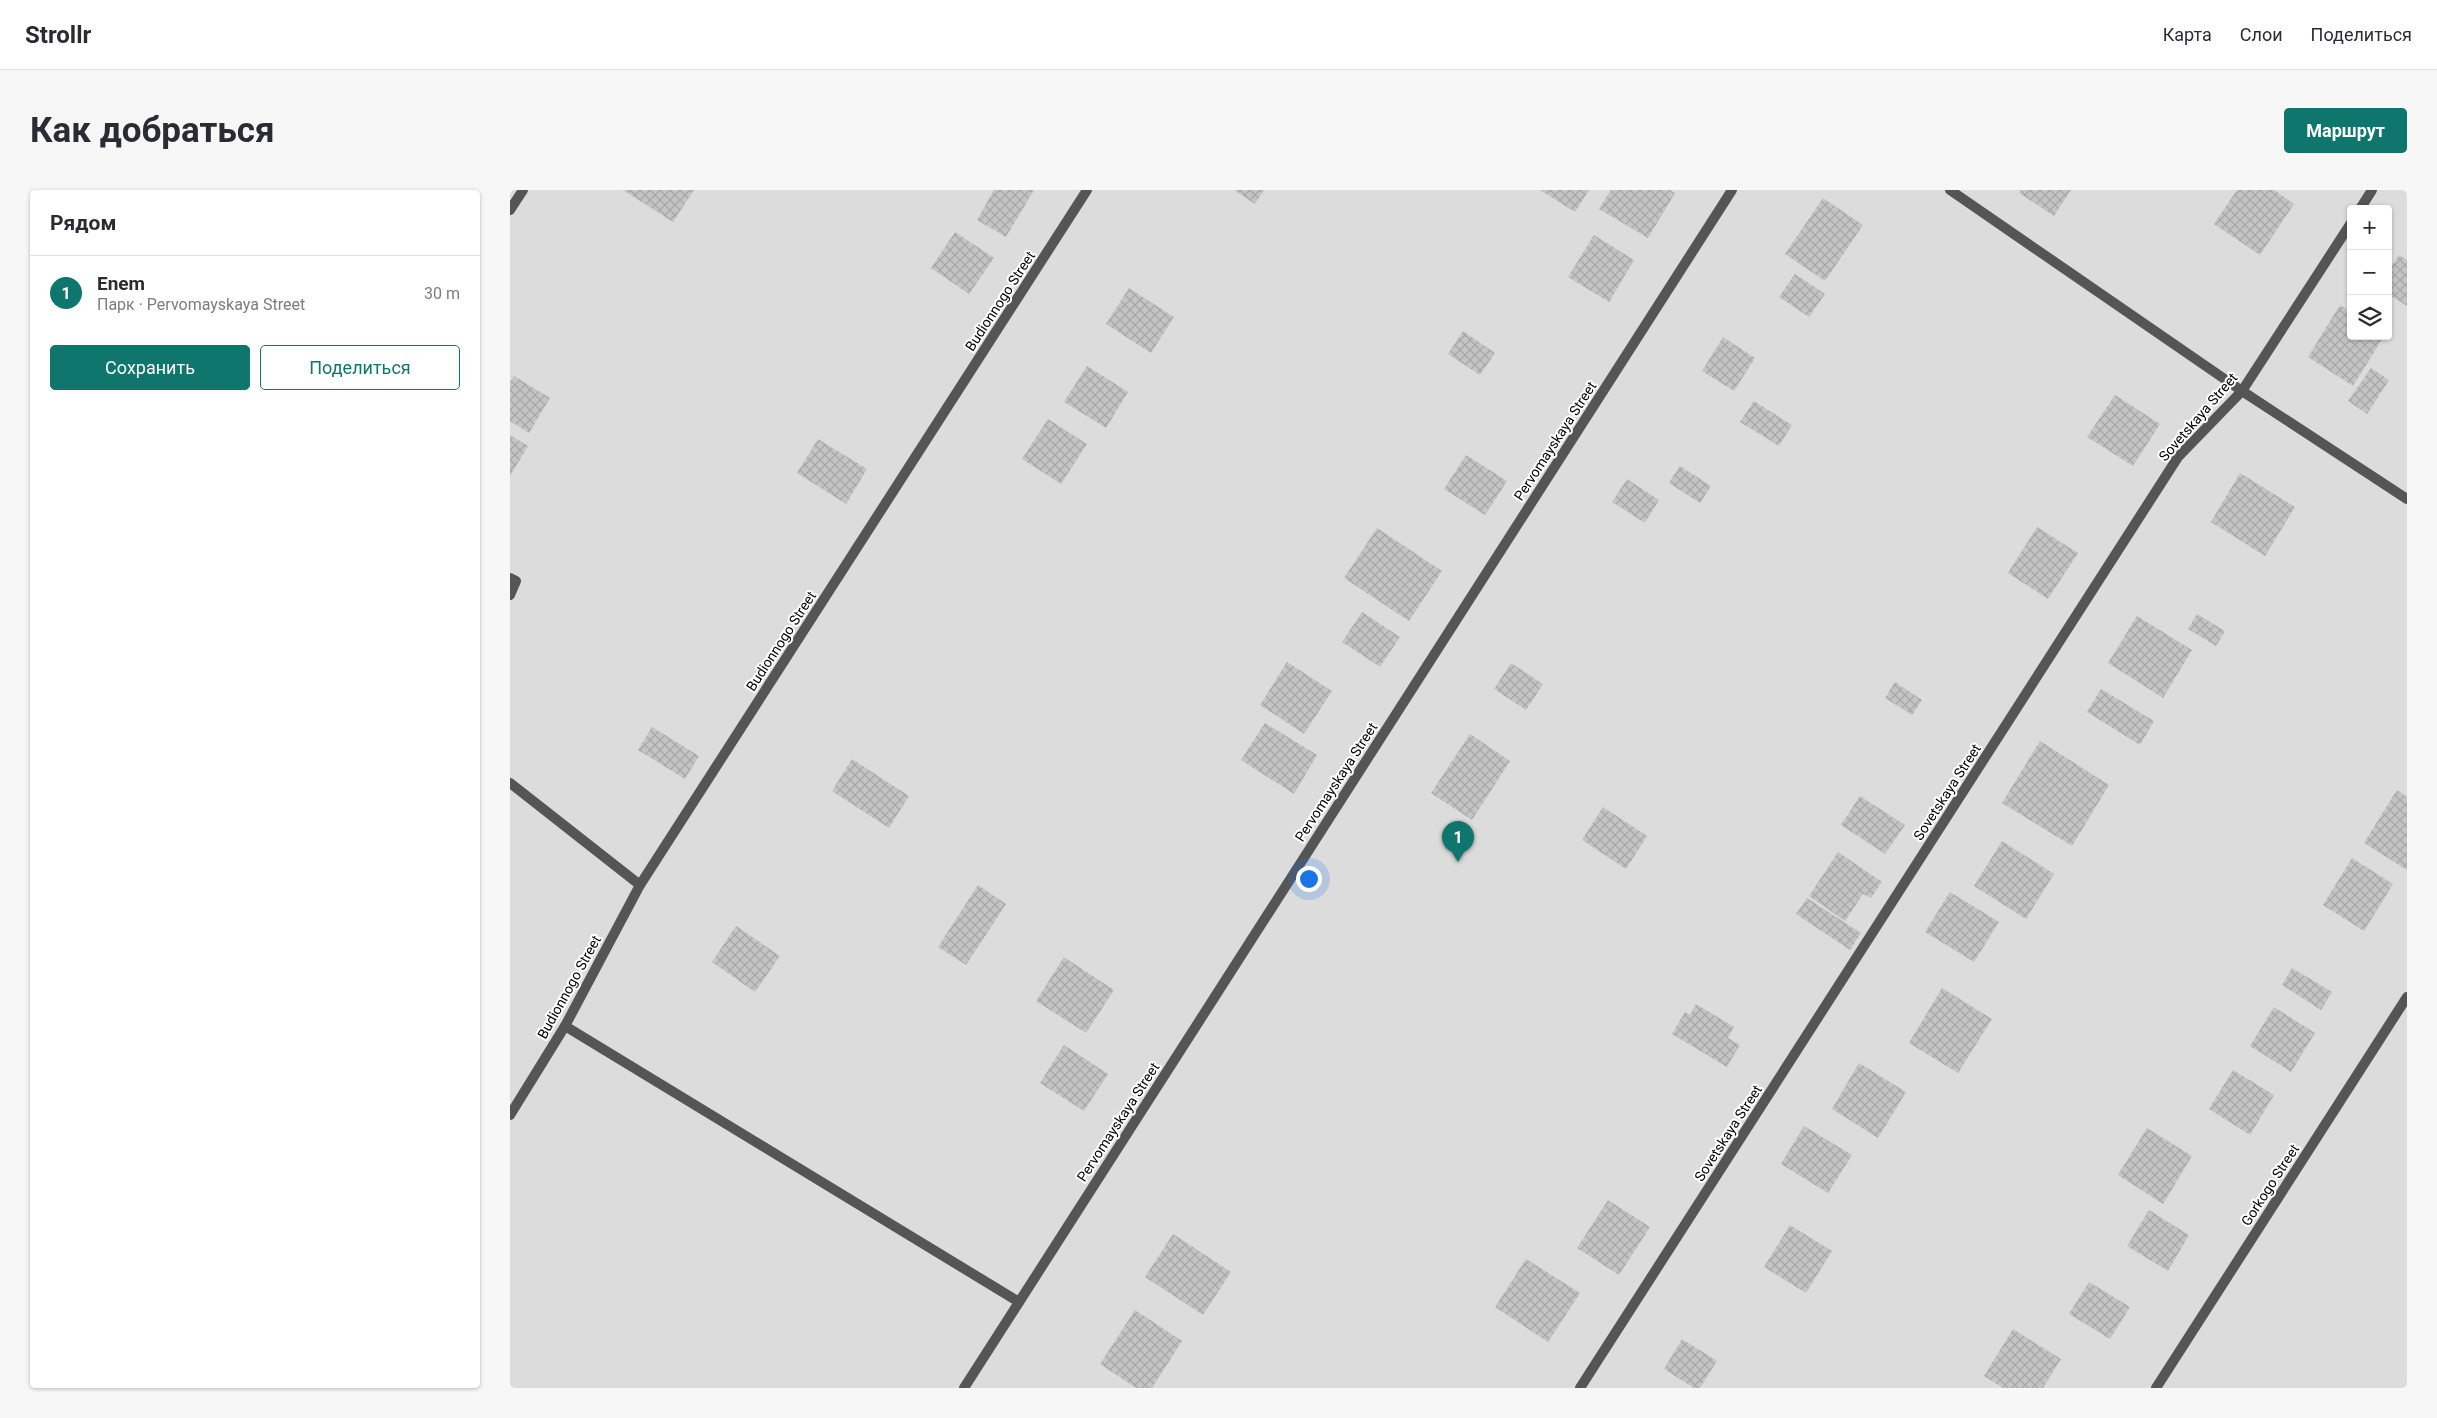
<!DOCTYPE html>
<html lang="ru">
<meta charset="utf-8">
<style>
body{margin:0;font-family:Roboto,sans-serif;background:#f7f7f7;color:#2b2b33}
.controls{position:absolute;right:15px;top:15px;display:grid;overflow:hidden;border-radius:5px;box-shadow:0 1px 4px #0004}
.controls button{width:45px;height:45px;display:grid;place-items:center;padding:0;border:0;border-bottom:1px solid #e1e1e2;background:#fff;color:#2b2b33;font:25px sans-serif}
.you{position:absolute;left:798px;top:688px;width:18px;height:18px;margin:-12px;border:4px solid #fff;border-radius:50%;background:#1a73e8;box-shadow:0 0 0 8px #1a73e833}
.badge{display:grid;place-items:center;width:32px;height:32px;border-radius:50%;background:#0f766e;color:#fff;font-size:16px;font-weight:700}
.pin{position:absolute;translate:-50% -41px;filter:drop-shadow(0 1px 2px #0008)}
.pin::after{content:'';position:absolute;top:26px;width:18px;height:15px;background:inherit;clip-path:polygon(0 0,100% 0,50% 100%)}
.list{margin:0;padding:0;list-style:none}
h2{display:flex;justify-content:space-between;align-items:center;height:65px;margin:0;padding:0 20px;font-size:21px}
h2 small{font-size:16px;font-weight:400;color:#7c7c81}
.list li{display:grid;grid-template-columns:32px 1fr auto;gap:15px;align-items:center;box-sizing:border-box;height:75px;padding:0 20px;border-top:1px solid #e1e1e2}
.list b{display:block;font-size:19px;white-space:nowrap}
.list p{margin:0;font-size:16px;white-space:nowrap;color:#7c7c81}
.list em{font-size:16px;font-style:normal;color:#7c7c81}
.actions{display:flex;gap:10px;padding:15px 20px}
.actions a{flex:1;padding:11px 0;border:1px solid #0f766e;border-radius:5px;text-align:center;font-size:18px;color:#0f766e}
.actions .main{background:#0f766e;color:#fff}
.icon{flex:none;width:28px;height:28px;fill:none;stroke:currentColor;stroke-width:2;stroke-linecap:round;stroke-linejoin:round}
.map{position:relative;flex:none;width:1897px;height:1198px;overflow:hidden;border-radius:5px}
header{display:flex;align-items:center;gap:30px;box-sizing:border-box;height:70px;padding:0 25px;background:#fff;border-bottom:1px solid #e1e1e2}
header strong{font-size:24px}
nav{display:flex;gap:28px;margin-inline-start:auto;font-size:18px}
.intro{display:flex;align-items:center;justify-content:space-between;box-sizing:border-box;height:120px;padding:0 30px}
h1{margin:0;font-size:35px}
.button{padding:12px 22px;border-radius:5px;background:#0f766e;color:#fff;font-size:18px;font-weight:700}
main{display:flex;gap:30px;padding:0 30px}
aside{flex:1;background:#fff;border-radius:5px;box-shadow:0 1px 4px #0004}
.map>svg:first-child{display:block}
.green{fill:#dcdcdc;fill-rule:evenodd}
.building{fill:url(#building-cross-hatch)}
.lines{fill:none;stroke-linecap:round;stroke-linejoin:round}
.service{stroke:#555;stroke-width:10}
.minor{stroke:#555;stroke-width:10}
.labels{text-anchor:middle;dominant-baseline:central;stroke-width:4;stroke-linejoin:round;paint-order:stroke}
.street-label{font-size:14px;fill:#000;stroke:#fff}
</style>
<header>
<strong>Strollr</strong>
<nav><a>Карта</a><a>Слои</a><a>Поделиться</a></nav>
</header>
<div class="intro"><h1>Как добраться</h1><a class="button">Маршрут</a></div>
<main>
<aside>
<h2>Рядом<small></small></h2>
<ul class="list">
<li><span class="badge">1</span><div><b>Enem</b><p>Парк · Pervomayskaya Street</p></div><em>30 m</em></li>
</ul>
<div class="actions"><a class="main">Сохранить</a><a>Поделиться</a></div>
</aside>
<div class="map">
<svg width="1897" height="1198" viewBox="0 0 1897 1198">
<defs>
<pattern id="building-cross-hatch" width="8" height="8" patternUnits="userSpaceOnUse" patternTransform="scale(1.25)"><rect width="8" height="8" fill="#c4c4c4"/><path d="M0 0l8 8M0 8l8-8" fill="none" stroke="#a7a7a7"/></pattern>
</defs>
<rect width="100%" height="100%" fill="#fff"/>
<path class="green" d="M0,0H1897V1198H0ZM1841,19H1878V146H1841Z"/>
<path class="building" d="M113,0H184L163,32Z
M484,0H524L496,47L467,30Z
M724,0H754L745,14Z
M1030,0H1079L1065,22Z
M1101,0H1160L1165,3L1138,48L1089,19Z
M1511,0H1561L1544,26L1509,3Z
M1727,0H1764L1784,14L1750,65L1704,34Z
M1313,8L1353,35L1315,91L1275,64Z
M445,42L484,68L459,104L421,78Z
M1084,45L1124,70L1099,112L1058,87Z
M1889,65L1897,70V116L1878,104V81Z
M1285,84L1315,104L1299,127L1269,107Z
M619,98L664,127L641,163L596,134Z
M1830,115L1841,122V146H1874L1843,196L1798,167Z
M953,141L985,163L970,185L938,164Z
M1213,147L1245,168L1224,201L1192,181Z
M577,176L618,202L596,238L554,212Z
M1861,178L1879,190L1857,224L1838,211Z
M4,186L40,208L19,243L0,231V192Z
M1605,205L1650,234L1623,276L1577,247Z
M1244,211L1282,235L1269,256L1230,232Z
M538,229L577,254L551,294L512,269Z
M0,245L18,256L0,286Z
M308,249L357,279L336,314L287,283Z
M956,265L997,291L975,325L934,299Z
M1170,276L1201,296L1190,313L1159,293Z
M1730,283L1785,317L1755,366L1701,332Z
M1117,289L1149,310L1135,333L1102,312Z
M1527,337L1568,363L1538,409L1498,383Z
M867,338L932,381L899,431L834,388Z
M852,422L890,447L870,477L832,452Z
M1687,424L1715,441L1706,456L1678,439Z
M1627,426L1682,460L1653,508L1598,473Z
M777,472L822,501L794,544L750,515Z
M1001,473L1033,494L1016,520L984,499Z
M1385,492L1412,510L1402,525L1375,508Z
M1591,499L1644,531L1630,555L1577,522Z
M755,533L807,565L784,604L731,570Z
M142,537L189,566L175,589L128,560Z
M960,544L1000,571L962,630L921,603Z
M1530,551L1599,595L1562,656L1492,613Z
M342,569L399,606L379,638L322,601Z
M1887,600L1897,607V680L1854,653Z
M1350,606L1395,635L1375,664L1331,635Z
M1093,617L1137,646L1116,679L1072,650Z
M1492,651L1544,684L1516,729L1464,696Z
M1328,662L1372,692L1361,708L1353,704L1335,731L1299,706Z
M1842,668L1883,694L1854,741L1813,715Z
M468,695L496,714L456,775L428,757Z
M1440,702L1489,732L1464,772L1415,742Z
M1297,708L1351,743L1340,760L1286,724Z
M226,736L270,766L245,802L202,772Z
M554,767L604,800L576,843L526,811Z
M1782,778L1822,802L1811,820L1772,795Z
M1432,798L1482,829L1448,883L1399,853Z
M1186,814L1224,837L1218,848L1230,855L1217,877L1162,844L1175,822L1180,825Z
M1764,817L1805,843L1781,882L1740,856Z
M554,855L598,884L574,921L530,893Z
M1349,873L1396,902L1368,948L1322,919Z
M1723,880L1764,905L1740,945L1699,919Z
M1294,936L1342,965L1318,1003L1271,974Z
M1637,938L1682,966L1653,1014L1608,985Z
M1098,1010L1140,1037L1109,1085L1067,1058Z
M1639,1020L1679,1045L1658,1081L1617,1056Z
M1280,1035L1322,1061L1296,1103L1254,1077Z
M663,1044L721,1082L693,1125L635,1087Z
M1016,1069L1070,1103L1038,1152L985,1117Z
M1579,1092L1620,1117L1600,1149L1559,1124Z
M625,1120L672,1151L642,1198H626L590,1174Z
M1503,1139L1551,1169L1533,1198H1493L1474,1186Z
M1172,1149L1207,1171L1190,1198H1184L1154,1179Z"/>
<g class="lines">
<path class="service" d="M0,388L6,391L0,405
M0,593L130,695
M55,836L509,1112"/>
<path class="minor" d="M1440,0L1732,201L1897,309
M1850,19L1862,0
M0,20L13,0
M0,925L55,836L130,695L577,0
M454,1198L1222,0
M1070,1198L1668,267L1732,201L1841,33
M1646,1198L1897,807"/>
</g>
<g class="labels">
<g class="street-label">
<text transform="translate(490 111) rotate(-57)">Budionnogo Street</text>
<text transform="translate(1688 227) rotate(-49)">Sovetskaya Street</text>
<text transform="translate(1045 251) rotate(-57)">Pervomayskaya Street</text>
<text transform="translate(271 451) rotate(-57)">Budionnogo Street</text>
<text transform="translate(826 592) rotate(-57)">Pervomayskaya Street</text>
<text transform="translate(1437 602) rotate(-57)">Sovetskaya Street</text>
<text transform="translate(59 797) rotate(-61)">Budionnogo Street</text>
<text transform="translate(608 932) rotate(-57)">Pervomayskaya Street</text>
<text transform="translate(1218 943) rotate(-57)">Sovetskaya Street</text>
<text transform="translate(1760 995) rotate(-57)">Gorkogo Street</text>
</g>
</g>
</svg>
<div class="controls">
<button>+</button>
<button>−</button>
<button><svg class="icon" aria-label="layers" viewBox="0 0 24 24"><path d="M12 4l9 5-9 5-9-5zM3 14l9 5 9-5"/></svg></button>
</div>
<div class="you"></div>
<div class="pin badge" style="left:948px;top:672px">1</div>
</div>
</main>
